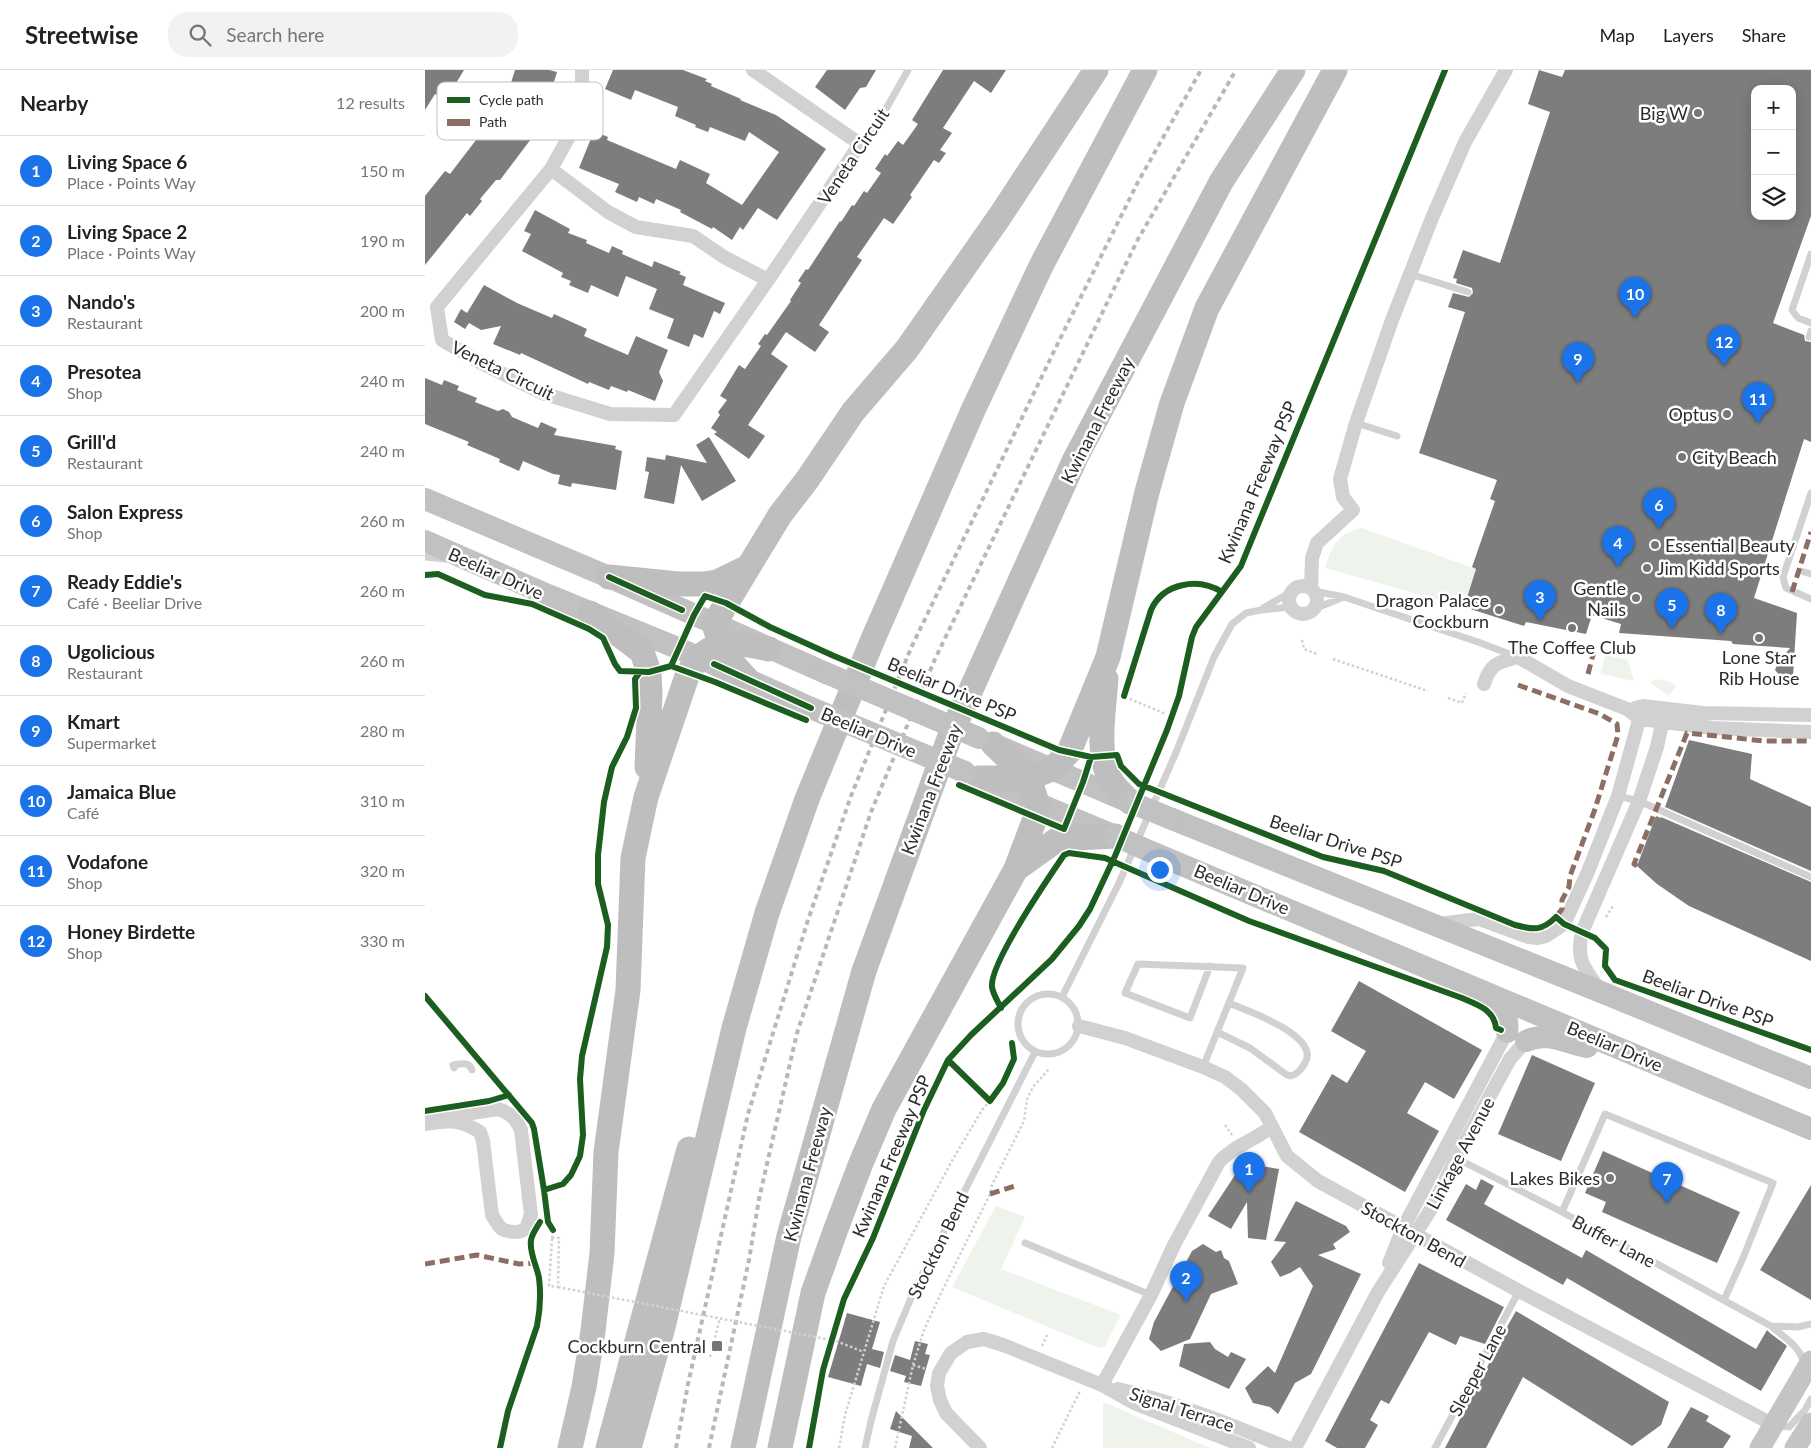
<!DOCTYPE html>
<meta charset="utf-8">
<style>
body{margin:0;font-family:Lato,sans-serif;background:#f2f2f2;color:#222}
.controls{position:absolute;right:15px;top:15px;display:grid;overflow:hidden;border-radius:10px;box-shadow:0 2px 12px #0003}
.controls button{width:45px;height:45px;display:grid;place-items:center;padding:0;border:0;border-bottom:1px solid #e0e0e0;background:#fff;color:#222;font:25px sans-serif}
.you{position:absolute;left:734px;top:799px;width:18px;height:18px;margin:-12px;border:4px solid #fff;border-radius:50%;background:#1a73e8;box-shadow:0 0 0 8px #1a73e833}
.badge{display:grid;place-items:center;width:32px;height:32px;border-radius:50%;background:#1a73e8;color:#fff;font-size:16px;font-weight:700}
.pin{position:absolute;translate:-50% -41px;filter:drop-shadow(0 1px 2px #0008)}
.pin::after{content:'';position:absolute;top:26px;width:18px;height:15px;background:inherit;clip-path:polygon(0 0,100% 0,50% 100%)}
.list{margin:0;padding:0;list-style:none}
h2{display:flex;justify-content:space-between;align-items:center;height:65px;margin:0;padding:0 20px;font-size:21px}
h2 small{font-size:16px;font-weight:400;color:#767676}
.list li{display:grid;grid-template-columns:32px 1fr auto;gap:15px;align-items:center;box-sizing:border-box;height:70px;padding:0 20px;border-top:1px solid #e0e0e0}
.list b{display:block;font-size:19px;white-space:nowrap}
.list p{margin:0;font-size:16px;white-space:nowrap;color:#767676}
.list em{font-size:16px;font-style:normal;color:#767676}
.icon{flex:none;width:28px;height:28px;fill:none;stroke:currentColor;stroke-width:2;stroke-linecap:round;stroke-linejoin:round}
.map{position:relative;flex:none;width:1386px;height:1378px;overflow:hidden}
header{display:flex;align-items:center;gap:30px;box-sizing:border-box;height:70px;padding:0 25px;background:#fff;border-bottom:1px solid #e0e0e0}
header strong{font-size:24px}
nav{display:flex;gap:28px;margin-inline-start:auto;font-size:18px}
.search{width:350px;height:45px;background:#f2f2f2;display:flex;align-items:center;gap:12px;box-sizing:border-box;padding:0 18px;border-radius:20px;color:#767676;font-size:19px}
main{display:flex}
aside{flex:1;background:#fff}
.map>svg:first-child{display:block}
.green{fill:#eef3eb}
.building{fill:#7d7d7d;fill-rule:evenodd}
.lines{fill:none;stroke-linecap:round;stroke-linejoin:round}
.path{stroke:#d1d1d1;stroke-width:2.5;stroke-dasharray:2.5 2.5;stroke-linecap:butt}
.service{stroke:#d1d1d1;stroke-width:7}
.minor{stroke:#d1d1d1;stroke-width:14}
.primary{stroke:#c4c4c4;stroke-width:21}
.trunk{stroke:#c1c1c1;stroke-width:22}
.motorway{stroke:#bebebe;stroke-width:25}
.rail{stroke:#b8b8b8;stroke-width:4;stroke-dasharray:5 4;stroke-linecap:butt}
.path-bridge{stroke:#d1d1d1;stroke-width:2.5;stroke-dasharray:2.5 2.5;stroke-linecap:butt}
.trunk-bridge{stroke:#c1c1c1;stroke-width:22}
.quiet{stroke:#8d6e63;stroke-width:5;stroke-dasharray:10 5;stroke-linecap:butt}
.cycleway-casing{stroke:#fff;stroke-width:9}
.cycleway{stroke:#1b5e20;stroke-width:6}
.poi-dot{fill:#767676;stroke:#fff;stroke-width:2}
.labels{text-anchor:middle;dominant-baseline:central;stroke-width:5;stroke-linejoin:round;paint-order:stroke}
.poi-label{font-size:18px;fill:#2c2c2c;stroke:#fff;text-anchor:end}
.street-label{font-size:18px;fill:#2c2c2c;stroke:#fff}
.key{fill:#fff;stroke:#c0c0c0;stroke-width:1}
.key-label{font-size:14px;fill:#2c2c2c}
</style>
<header>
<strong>Streetwise</strong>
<div class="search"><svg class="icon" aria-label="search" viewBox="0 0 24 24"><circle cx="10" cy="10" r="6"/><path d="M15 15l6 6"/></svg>Search here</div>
<nav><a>Map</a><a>Layers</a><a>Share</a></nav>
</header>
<main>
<aside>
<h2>Nearby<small>12 results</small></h2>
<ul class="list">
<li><span class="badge">1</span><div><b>Living Space 6</b><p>Place · Points Way</p></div><em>150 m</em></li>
<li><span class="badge">2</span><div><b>Living Space 2</b><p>Place · Points Way</p></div><em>190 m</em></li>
<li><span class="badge">3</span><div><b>Nando's</b><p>Restaurant</p></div><em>200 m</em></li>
<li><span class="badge">4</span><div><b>Presotea</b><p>Shop</p></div><em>240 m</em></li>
<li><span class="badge">5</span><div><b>Grill'd</b><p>Restaurant</p></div><em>240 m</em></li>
<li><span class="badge">6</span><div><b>Salon Express</b><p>Shop</p></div><em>260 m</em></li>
<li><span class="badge">7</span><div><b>Ready Eddie's</b><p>Café · Beeliar Drive</p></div><em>260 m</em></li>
<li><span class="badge">8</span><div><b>Ugolicious</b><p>Restaurant</p></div><em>260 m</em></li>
<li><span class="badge">9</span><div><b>Kmart</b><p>Supermarket</p></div><em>280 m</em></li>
<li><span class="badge">10</span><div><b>Jamaica Blue</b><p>Café</p></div><em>310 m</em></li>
<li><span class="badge">11</span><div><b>Vodafone</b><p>Shop</p></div><em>320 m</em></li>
<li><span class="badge">12</span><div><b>Honey Birdette</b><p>Shop</p></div><em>330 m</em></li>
</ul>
</aside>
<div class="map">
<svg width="1386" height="1378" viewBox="0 0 1386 1378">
<rect width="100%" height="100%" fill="#fff"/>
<path class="green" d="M937,458L1051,499L1039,537L900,498C907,476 912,463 937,458Z
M1180,585L1203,590L1209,611L1176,604Z
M1230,609L1244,611L1251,616L1244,626L1225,613Z
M571,1136L600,1147L576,1199L696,1245L680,1276L674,1278L527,1217Z
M678,1332L785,1378H678Z"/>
<path class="building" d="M0,0H39L21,30L10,24L0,40Z
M90,0H124L132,2L128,15H126L109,65L75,110H71L55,129L57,131L45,146L42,143L0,195V126L20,101L25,104L51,70L48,68L63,48L74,13L85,16Z
M188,0H258L282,9L280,11L287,14L286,16L316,29L315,30L351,45L401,79L352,150L333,138L318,160L315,157L307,170L288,157L287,159L255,142L256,140L231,129L229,134L214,127L212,132L190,122L194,114L154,98L169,61L183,67L182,70L251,99L255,90L285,104L281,113L317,135L354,82L324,62L320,71L285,57L283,62L270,57L271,55L250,46L253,37L210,20L206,30L180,19Z
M402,0H451L441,17L435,18L420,40L390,17Z
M518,0H581L566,23L549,11L518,58L527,63L515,80L521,83L514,93L509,90L485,125L487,127L468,154L459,148L432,187L437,190L394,255L404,262L390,282L361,262L346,284L363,296L323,355L340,366L324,389L289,364L292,362L286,358L295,345L293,342L302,330L295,326L314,295L320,299L336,276L333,274L340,264L342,265L366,231L365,230L376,213L373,211L381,199L383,200L415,151L416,152L427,135L429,136L439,121L442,123L456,103L450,99L460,84L462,86L473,71L478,75L493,54L487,50Z
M1114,0L1137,7L1140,0H1386V146L1348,253L1379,265L1380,271L1386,272V372L1379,369L1329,528L1372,543L1368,606H1355L1350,600L1352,595L1365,578L1308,574L1306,571L1194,563L1196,554L1167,545L1161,564L1101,552L1099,556L1039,537L1051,499L1047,497L1070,431L1065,429L1072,410L994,383L1040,242L1023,237L1028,223L1044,227L1048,223L1047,218L1031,213L1032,209L1028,208L1038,180L1075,193L1125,42L1103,34ZM1330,19H1367V146H1330Z
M110,140L145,159L143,163L162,170L161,173L184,183L187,176L198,181L197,184L227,197L229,191L256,202L254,204L261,207L258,215L300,233L295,244L289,241L278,268L269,264L264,277L242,268L249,249L224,239L232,219L201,206L193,227L166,215L163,223L144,215L146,211L136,207L138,203L97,181L106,164L99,161Z
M59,215L92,233L127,248L129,244L162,259L159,266L203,285L211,266L243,280L234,302L238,311L230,331L203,320L202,322L186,316L184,320L164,312L163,314L96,283L95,285L68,274L76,256L56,260L44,253L40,259L29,252L36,239L42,243Z
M0,308L17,315L19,310L34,316L32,320L52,328L50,332L73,341L78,339L84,342L87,347L113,358L116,352L132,359L129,365L191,376L190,379L197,381L191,420L147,413L146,417L133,414L135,405L128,404L98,391L94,401L74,392L75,389L42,375L44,372L0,354Z
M284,367L311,411L277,431L256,395L249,434L219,428L224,402L220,401L222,387L240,390L241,385L282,393L271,375Z
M1264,670L1327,684L1325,709L1386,737V801L1240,737Z
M1231,746L1236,748V747L1386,812V891L1264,836L1232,814L1212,796Z
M934,911L1057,980L1029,1029L1000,1012L982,1043L1014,1061L980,1122L874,1062L907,1004L922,1013L941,981L906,961Z
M1107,985L1170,1013L1136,1091L1073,1064Z
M1178,1081L1315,1142L1292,1193L1177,1142L1181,1132L1160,1123Z
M818,1093L854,1099L841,1170L823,1168L822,1132L806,1159L783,1146Z
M1056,1109L1069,1116L1059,1134L1157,1188L1161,1180L1331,1279L1342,1260L1345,1263L1362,1276L1336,1321L1142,1208L1138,1215L1021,1150L1041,1114L1051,1120Z
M1386,1115V1230L1335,1200Z
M871,1131L921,1156L925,1162L908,1174L911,1179L893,1185L936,1204L886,1304L870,1313L853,1344L845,1337L828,1333L820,1318L843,1296L850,1303L888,1216L875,1197L865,1203L855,1207L846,1192L861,1172L849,1171Z
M778,1174L791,1182L796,1180L799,1188L804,1191L813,1214L786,1224L765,1269L736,1281L724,1269L729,1252L767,1181Z
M994,1193L1079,1237L1060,1274L1035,1266L1031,1275L1004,1262L964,1334L956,1330L945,1350L953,1355L940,1378H912L900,1371Z
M1091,1241L1244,1332L1236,1355L1207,1376L1098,1307L1061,1378H1020L1072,1278H1070Z
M422,1243L455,1252L447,1279L459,1282L455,1298L442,1294L436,1316L403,1307Z
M490,1271L503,1274L500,1284L505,1285L496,1316L479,1312L481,1306L465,1301L470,1285L485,1290Z
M785,1272L790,1279L803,1287L806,1282L821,1289L804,1319L754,1296L759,1274Z
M1266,1337L1284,1346L1281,1351L1306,1366L1298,1378H1242Z
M471,1341L508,1378H484L487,1366L465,1359Z"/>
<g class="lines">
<path class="path" d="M1055,561L1058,548
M877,570L879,579L892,584
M908,589L1003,621
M700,627L741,644
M1023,628L1037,633L1041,623
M1181,847L1188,836
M800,1055L807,1065
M127,1168H134L133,1217L124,1216Z
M127,1168L128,1160
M411,1271L439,1282
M617,1276L622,1265
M285,1287L295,1248
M488,1295L501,1299
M414,1378L420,1345L459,1216L528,1089L557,1040L565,1031
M470,1378L488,1295L499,1260L517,1221L565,1124L567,1115L599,1051L602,1029L608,1017L624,999
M627,1378L655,1321"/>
<path class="service" d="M435,74L461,39L483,0
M1386,184L1367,240L1373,248L1386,253
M985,204L1043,222
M1384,267L1386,261
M931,353L972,366
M1386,423L1358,507L1361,518L1386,529
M0,487L20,489
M1376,501L1386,504
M889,521L919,527L1053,572L1090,586
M838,538L866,522
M889,539L919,527
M1193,726L1214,731L1386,807
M593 954a30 30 0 1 1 60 0a30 30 0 1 1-60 0Z
M637,927L694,813L752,680L789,587L807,554L821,543L836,540L865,537
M792,962L825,978L862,1005L866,1006C873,1004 876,999 880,993C896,966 821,940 804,933
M778,997L818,898L713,894L700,923L765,948L785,896
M29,998L28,995C36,994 44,991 47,1000
M1031,1088L1137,1142L1346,1256C1359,1268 1376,1276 1379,1295
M1137,1142L1180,1044L1348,1113L1318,1188L1299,1230
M600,1173L726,1225
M1346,1256L1373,1257L1386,1254
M1353,1356L1364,1357L1380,1340L1386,1329
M440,1378L446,1351L468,1271L489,1221L610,982
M1010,1378L1094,1221"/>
<path class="minor" d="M157,0V43L126,99L12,237L17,270L56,293L117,323L185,344L249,345L343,210L435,74L328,0
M126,99L183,142L211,157L268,166L299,187L343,210
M864 530a14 14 0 1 1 28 0a14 14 0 1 1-28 0Z
M886,518L887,488L892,473L928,440L918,427L915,409L931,353L967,250L1007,148L1040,72L1081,0
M1059,614C1066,593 1072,593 1093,587L1143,616L1202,639L1215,649L1287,658L1386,662
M1210,638L1218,636L1278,643L1386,645
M1013,854L1054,849L1103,867L1113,868L1121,866L1139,854L1162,804L1193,726L1218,636
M1174,919C1158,896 1151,890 1157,862L1214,731L1232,677L1240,640
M654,956L700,968L778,997L800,1007L816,1019L840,1043L862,1086L893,1111L1094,1221L1349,1355
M0,1050L73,1039C86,1043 91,1049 96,1060L106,1145C104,1149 103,1155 101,1158C96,1164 83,1162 77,1159C72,1155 70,1149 67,1145L58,1071L55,1062C35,1049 23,1050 0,1054
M964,1193L978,1158L1082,962
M677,1315L726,1225L749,1175L794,1092C808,1076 831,1070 847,1056
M693,1319C751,1332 807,1355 863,1378
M555,1378L521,1343L515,1330L512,1316L514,1303L526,1283L542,1272L559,1269L578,1275L677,1315L709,1333L824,1378
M870,1378L953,1222L1008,1136L1031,1088L1085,989L1101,971"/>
<path class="primary" d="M1335,1378L1386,1291
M1370,1378L1386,1353"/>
<path class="trunk" d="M0,429L184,507L401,603
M0,471L123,525L255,579L386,638
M573,676L704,732
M554,709L690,766
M747,749L1176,922L1386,1008
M731,784L1386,1059
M1064,925C1075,936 1085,945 1082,962
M1101,971C1122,961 1141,973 1162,977"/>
<path class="motorway" d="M184,507L253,514H278L292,512L323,497
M165,543L217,582L224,602L225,623L222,697
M681,609C679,639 670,687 687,712C691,719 700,726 705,732
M323,610C303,589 297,582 289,554L355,445L382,410L428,342L482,279L575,146L671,0
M554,708H603L627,699L644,682L683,587L722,422L747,333L782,238L910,0
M591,799L633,769L690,766
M145,1378L159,1317L168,1261L177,1183L181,1082L203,920L208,788L221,727L263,603C267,597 272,589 278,584C297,569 322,574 344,579
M183,1378L264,1079
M204,1378L238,1257L309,958L342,843L382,729L448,569L549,338L617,194L720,0
M318,1378L364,1166L439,901L525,666L650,389L796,112L868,0
M355,1378L388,1223L412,1156L436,1093L459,1039L591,799L611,746L612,733L608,720L603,708L590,695L568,674"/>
<path class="rail" d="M251,1378L263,1314L323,1044L383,850L426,726L486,578L632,275L713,112L776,0
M284,1378L324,1190L334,1129L372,963L446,742L510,589L712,171L811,0"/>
<path class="path-bridge" d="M133,1217L411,1271"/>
<path class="trunk-bridge" d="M401,603L554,668
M386,638L540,702
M705,732L747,749
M690,766L731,784"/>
<path class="quiet" d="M1367,522L1386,462
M1163,604L1169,581
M1093,615L1175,644L1192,654L1193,665L1169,742L1145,806L1144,817L1137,830V839L1131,847
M1212,796L1209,794L1262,663L1340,671H1386
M565,1124L593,1115
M0,1194L52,1185L94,1194L111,1193"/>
<defs>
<path id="cycleway" d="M0,505L13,504L60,525L107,534L164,559L178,568L190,594L195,601L224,602L246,596L290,612L381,650
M184,507L257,540
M289,594L386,638
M246,596L269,545L280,526L301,533L345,557L409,586L634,680L666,687L692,685L696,696L714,714L898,787L959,801L1090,855C1109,860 1117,861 1131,847L1139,854L1170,868L1181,879L1180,896L1190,910L1386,980
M699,626L726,540C738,513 773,507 797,522
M534,715L639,759L658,712L666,687
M0,926L107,1053L109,1059L119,1120
M576,938C573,932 568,924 567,917C564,894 624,807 639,785L644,783L680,788L824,851L1037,928C1052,935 1069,939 1071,958L1076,960
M523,990L565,1031L578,1013L589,989L587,973
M0,1041L64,1031L84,1025
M128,1160L123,1152L119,1120L138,1114L146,1105L155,1086L158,1065L155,1009L157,986L182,877L183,855L173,814V785L179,732L187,697L202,667L211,638L210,609L215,602
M75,1378L83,1341L112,1256C115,1241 116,1224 114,1208C112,1196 104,1183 106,1170C107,1164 112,1157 115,1152
M384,1378L398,1300L419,1229L448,1168L499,1040L523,990L546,965L627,889L654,856L665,839L690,786L742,660L754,626L767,567L771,557L816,496L820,486L1020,0"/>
</defs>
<use href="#cycleway" class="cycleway-casing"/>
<use href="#cycleway" class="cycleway"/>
</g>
<g class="poi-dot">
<circle cx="1273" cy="43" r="5"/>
<circle cx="1302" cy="344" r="5"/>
<circle cx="1257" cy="387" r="5"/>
<circle cx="1230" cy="475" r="5"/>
<circle cx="1222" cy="498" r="5"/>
<circle cx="1211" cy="528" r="5"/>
<circle cx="1074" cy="540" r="5"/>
<circle cx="1147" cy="558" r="5"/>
<circle cx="1334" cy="568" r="5"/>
<circle cx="1185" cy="1108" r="5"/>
<rect x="286" y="1270" width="12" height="12" rx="2.5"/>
</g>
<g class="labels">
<g class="poi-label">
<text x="1263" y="43">Big W</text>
<text x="1292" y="344">Optus</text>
<text x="1267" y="387" text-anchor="start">City Beach</text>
<text x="1240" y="475" text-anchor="start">Essential Beauty</text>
<text x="1232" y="498" text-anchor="start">Jim Kidd Sports</text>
<text x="1201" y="518">Gentle<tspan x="1201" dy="21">Nails</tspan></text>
<text x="1064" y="530">Dragon Palace<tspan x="1064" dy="21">Cockburn</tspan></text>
<text x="1147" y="577" text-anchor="middle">The Coffee Club</text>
<text x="1334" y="587" text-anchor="middle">Lone Star<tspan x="1334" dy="21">Rib House</tspan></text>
<text x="1175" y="1108">Lakes Bikes</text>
<text x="281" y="1276">Cockburn Central</text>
</g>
<g class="street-label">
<text transform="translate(428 86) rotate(-56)">Veneta Circuit</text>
<text transform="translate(78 300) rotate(26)">Veneta Circuit</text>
<text transform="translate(672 350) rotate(-63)">Kwinana Freeway</text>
<text transform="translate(832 412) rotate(-67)">Kwinana Freeway PSP</text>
<text transform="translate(71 503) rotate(24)">Beeliar Drive</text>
<text transform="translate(527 619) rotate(23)">Beeliar Drive PSP</text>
<text transform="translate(444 662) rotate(23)">Beeliar Drive</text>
<text transform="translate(506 719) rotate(-69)">Kwinana Freeway</text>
<text transform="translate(911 771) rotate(18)">Beeliar Drive PSP</text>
<text transform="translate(817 819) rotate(23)">Beeliar Drive</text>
<text transform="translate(1283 928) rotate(20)">Beeliar Drive PSP</text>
<text transform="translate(1190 976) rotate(23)">Beeliar Drive</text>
<text transform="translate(1035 1083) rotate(-62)">Linkage Avenue</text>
<text transform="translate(466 1086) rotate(-67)">Kwinana Freeway PSP</text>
<text transform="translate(382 1104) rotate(-75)">Kwinana Freeway</text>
<text transform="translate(989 1164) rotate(29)">Stockton Bend</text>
<text transform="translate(1189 1171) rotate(28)">Buffer Lane</text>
<text transform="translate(513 1175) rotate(-64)">Stockton Bend</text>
<text transform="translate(1052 1300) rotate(-62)">Sleeper Lane</text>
<text transform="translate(757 1339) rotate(18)">Signal Terrace</text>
</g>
</g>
<rect x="12" y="12" width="166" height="58" rx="8" class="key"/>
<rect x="22" y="27" width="23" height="6" fill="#1b5e20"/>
<rect x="22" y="49" width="23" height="7" fill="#8d6e63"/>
<g class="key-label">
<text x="54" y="35">Cycle path</text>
<text x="54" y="57">Path</text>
</g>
</svg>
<div class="controls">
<button>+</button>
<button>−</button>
<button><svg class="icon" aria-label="layers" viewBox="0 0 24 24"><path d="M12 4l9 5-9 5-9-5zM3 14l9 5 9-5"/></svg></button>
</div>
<div class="you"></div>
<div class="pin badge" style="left:824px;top:1123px">1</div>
<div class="pin badge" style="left:761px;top:1232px">2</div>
<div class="pin badge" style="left:1115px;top:551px">3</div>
<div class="pin badge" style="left:1193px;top:497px">4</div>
<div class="pin badge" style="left:1247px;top:559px">5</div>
<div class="pin badge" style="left:1234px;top:459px">6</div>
<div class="pin badge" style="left:1242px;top:1133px">7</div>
<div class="pin badge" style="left:1296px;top:564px">8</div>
<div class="pin badge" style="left:1153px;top:313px">9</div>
<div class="pin badge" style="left:1210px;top:248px">10</div>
<div class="pin badge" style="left:1333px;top:353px">11</div>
<div class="pin badge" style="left:1299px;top:296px">12</div>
</div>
</main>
